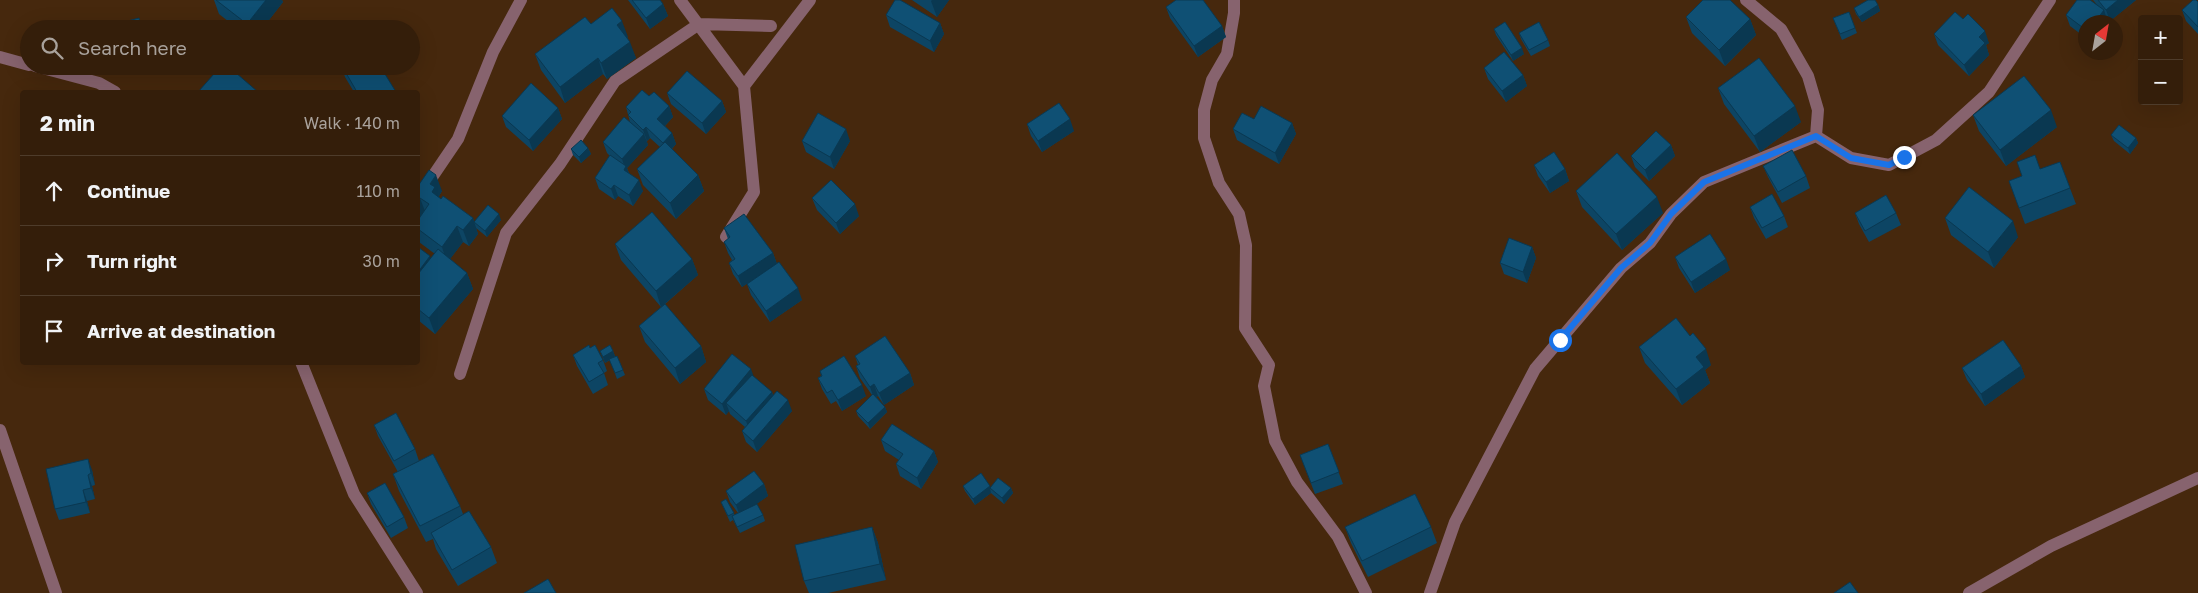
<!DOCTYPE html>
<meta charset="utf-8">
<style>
body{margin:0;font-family:"Golos Text",sans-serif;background:#3c2713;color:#f1f3f6}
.controls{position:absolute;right:15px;top:15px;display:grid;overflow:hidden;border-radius:5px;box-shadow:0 5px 20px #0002}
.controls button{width:45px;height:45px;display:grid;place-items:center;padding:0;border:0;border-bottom:1px solid #4e3c2b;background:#341e0a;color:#f1f3f6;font:25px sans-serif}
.compass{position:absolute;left:2078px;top:15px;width:45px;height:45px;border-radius:50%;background:#341e0a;box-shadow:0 5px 20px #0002;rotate:31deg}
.stop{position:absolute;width:15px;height:15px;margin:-11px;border:4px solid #1a73e8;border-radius:50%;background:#fff}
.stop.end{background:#1a73e8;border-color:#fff;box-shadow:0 1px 5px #0008}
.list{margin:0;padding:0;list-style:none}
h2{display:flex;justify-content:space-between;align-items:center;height:65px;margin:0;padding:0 20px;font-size:21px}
h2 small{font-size:16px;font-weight:400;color:#a9a29c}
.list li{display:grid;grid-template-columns:32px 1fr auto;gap:15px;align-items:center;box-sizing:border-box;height:70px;padding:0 20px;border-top:1px solid #4e3c2b}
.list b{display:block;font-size:19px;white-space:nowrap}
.list em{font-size:16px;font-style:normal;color:#a9a29c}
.icon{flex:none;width:28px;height:28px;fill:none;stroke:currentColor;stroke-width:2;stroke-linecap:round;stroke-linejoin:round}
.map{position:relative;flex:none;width:2198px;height:593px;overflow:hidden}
.search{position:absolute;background:#341e0a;box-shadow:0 5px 20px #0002;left:20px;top:20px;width:400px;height:55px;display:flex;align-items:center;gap:12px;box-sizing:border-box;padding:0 18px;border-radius:28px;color:#a9a29c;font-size:19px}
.panel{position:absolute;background:#341e0a;box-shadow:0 5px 20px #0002;left:20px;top:90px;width:400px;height:275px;border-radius:5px}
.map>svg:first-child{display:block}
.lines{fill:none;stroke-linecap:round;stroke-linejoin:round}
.minor{stroke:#87636e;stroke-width:12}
.wall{fill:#0d4564}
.shaded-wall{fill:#0a3851}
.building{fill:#0f5074;stroke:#0a3851}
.route{stroke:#1a73e8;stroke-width:6}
</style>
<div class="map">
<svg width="2198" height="593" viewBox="0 0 2198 593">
<rect width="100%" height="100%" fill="#46280d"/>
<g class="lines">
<path class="minor" d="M680,0L744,86L754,192L726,237
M1234,0V13L1227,54L1212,80L1204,110V138L1219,183L1239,214L1246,245L1245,328L1269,365L1264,386L1275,441L1297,482L1338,537L1366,593
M1746,0L1781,29L1808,76L1818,110L1816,136
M0,57L29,65
M35,66L99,83L115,92
M744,86L810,0
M418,198L458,139L493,52L521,0
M301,362L354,494L417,593
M460,374L506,233L560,164L615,81L699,24L771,26
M0,430L56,593
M1430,593L1455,522L1535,369L1621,268L1650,243L1671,214L1704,182L1816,136L1851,158L1889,165L1936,140L1989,92L2050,0
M1969,593L2051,546L2198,478"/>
</g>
<path class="wall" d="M214,0H282L283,2L262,29H238L219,14Z
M628,0H660L663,4L668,16L650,29Z
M912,0H949L937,17Z
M2093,0H2136L2110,21L2106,15L2108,22H2086V38L2070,26L2066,15L2098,6Z
M2198,2V34L2186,21L2182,10Z
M1878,5L1880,11L1862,22L1856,14L1854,8Z
M1166,7L1222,26L1226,37L1198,57L1170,18Z
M1849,12L1857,33L1842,40L1833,18Z
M886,15L940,23L944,34L934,52L890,27Z
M1686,17L1750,19L1756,35L1725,66L1692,33Z
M1963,19L1989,43L1986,45L1989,55L1969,76L1938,45L1934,34Z
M591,24L628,37L627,38L636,58L607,79L603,74L565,103L541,70L535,54Z
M1494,29L1524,54L1513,61L1496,35Z
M1519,33L1548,40L1550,46L1531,56L1521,39Z
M341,66H380L396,92H354L345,77Z
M1484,68L1523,75L1527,86L1506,102L1488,79Z
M1718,88L1801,122L1760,152L1724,104Z
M667,93L722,101L726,112L706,134L671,104Z
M649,96L669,106L673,117L665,126L672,133L676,144L672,149L698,175L704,191L676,219L643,185L637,169L660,147L650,138L647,141L646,139L648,145L627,168L629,173L643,191L633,206L618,196L615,200L599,189L595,178L610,156L607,153L603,142L630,122L626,107Z
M558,108L562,119L533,151L506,127L502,116Z
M1973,115L2057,127L2006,166L1979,131Z
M1254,119L1292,123L1296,134L1279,164L1237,140L1233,129Z
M1027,124L1074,131L1042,152L1031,136Z
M2111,135L2136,138L2138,143L2130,154L2114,141Z
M802,141H850L834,169L806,152Z
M1671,145L1675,156L1649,181L1635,167L1631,156Z
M588,148L591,154L581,163L573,155L571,149Z
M2060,162L2076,204L2025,224L2009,181Z
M1534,165L1565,169L1569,181L1550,193L1538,176Z
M1763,166L1806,176L1810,188L1782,203L1768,177Z
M418,186L442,191L439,196V198L473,218L474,222L501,220L487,237L476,228L478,234L469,246L463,242L450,259L467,273L473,289L435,334L418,320V247L430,256V259L435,254L419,242L418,238Z
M1576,191L1663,213L1622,250L1582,207Z
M812,198L859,216L840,234L817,210Z
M1750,207L1784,216L1788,227L1766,239L1754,218Z
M1855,213H1896L1901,225L1869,242L1859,224Z
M1945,218L2018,237L1994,268L1951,235Z
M724,228L773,253L777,264L802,300L770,322L751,295L747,284L766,271L742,287L733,274L729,263L732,260L728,253L724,242L728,239Z
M615,244L692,259L698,275L665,304L701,346L706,362L680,384L645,342L639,326L661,307L621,260Z
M1532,247L1536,258L1527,283L1504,274L1500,263Z
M1675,257L1730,270L1695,293L1679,268Z
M1639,347L1711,365L1705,370L1710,383L1682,405L1645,363Z
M590,348L603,360L607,371L604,373L608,385L593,394L577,366L573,355Z
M600,351H613L615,356H617L625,375L617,379L610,360L605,363L602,356Z
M855,356L910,373L914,385L884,405L878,396L876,397L885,407L887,412L870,429L858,416L856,411L872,395L860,378L856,366L858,365Z
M2021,366L2025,377L1985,406L1967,380L1962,368Z
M820,371L866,396L842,411L836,401L831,404L822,389L818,378L821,376Z
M753,376L772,392L773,395L792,411L757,452L746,442L742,431L745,427L730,414L729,411L726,415L708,400L704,389Z
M374,425L415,449L419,461L398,472L378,436Z
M881,440L934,451L938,462L921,489L900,476L896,464L899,460L885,451Z
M1328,444L1343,484L1315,494L1300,455Z
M92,470L95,485L92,486L95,499L87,501L90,513L59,520L55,509Z
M393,474L460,506L463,514L491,547L497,563L458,586L436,549L433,539L426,542L399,491Z
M764,484L768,496L756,504L763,515L765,521L740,533L733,520L730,522L721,502L734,513V515L738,513L730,502L726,491Z
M963,486L1011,488L1013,493L1004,504L992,494L991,493L975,505L965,491Z
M367,493L404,517L408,528L391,538L371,504Z
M872,527L878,543L886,580L828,593H809L804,581Z
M1345,527H1431L1437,543L1368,577L1351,543Z"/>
<path class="shaded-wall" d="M266,0H282L283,2L262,29H249L247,24Z
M932,0H949L937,17L931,1Z
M2118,0H2136L2110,21L2106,10Z
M663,4L668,16L650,29L646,18Z
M1878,5L1880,11L1862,22L1859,17Z
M2104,10L2108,22H2095Z
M1750,19L1756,35L1725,66L1719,50Z
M622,21L628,37L623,41L617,25Z
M940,23L944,34L934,52L930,41Z
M1222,26L1226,37L1198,57L1194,46Z
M1985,31L1989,43L1986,45L1989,55L1969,76L1964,65L1979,37Z
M630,42L636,58L607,79L601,63Z
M1522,48L1524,54L1513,61L1511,55Z
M598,58L603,74L565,103L560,87Z
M1523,75L1527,86L1506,102L1502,91Z
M722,101L726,112L706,134L702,123Z
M669,106L673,117L661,130L657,119Z
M1795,106L1801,122L1760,152L1754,136Z
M558,108L562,119L533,151L529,140Z
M2051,110L2057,127L2006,166L2000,150Z
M1070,119L1074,131L1042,152L1038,141Z
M1292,123L1296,134L1279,164L1275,153Z
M646,127L650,138L647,141L643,130Z
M846,129L850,141L834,169L830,157Z
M672,133L676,144L667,154L663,143Z
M644,134L648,145L627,168L630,177L624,170L625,168L622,159Z
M2136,138L2138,143L2130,154L2128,148Z
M1671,145L1675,156L1649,181L1645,170Z
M588,148L591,154L581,163L579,157Z
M1565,169L1569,181L1550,193L1546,182Z
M436,175L442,191L439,196L441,203L432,192L430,184Z
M698,175L704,191L676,219L670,203Z
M639,180L643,191L633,206L629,195Z
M614,185L618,196L615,200L611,189Z
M1657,197L1663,213L1622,250L1616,234Z
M420,198L426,214L418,223V201Z
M855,204L859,216L840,234L836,223Z
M499,214L501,220L487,237L485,231Z
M473,218L478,234L469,246L463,230Z
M2013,221L2018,237L1994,268L1988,252Z
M457,226L463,242L447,263L442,247Z
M1532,247L1536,258L1527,283L1523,272Z
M773,253L777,264L742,287L738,276Z
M430,256L434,268L418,288V272Z
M692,259L698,275L661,307L656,291Z
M1726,259L1730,270L1695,293L1691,282Z
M467,273L473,289L435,334L429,318Z
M798,288L802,300L770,322L766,311Z
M701,346L706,362L680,384L675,368Z
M1706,349L1711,365L1705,370L1710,383L1682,405L1676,389L1696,357Z
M613,351L615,356L605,363L603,357Z
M2021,366L2025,377L1985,406L1981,394Z
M751,369L755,380L726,403L729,411L726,415L722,404Z
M910,373L914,385L884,405L879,393Z
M874,384L878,396L874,398L870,387Z
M862,385L866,396L842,411L838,400Z
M772,392L776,404L750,432L746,421Z
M788,400L792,411L757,452L753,441Z
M885,407L887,412L870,429L868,423Z
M934,451L938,462L921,489L917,478Z
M88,459L92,470L95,485L91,473Z
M88,475L92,486L95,499L91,488Z
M764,484L768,496L740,516L736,505Z
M990,486L992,490L990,488L991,493L975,505L973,499Z
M1011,488L1013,493L1004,504L1002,498Z
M83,490L87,501L90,513L86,502Z
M872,527L878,543L886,580L880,564Z"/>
<path class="building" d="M216,0H266L247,24Z
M632,0H660L663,4L646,18Z
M895,0H900L940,23L930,41L886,15Z
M1176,0H1203L1222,26L1194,46L1166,7Z
M1703,0H1730L1750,19L1719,50L1686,17Z
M1868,0H1875L1878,5L1859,17L1854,8Z
M2077,0H2090L2104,10L2095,22H2086V30L2066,15Z
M2098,0H2118L2106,10Z
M2193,0H2196L2198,2V27L2182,10Z
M612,8L622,21L617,25L630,42L601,63L598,58L560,87L535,54L585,17L591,24Z
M1849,12L1855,28L1840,34L1833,18Z
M1955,12L1963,19L1968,14L1985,31L1979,37L1985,43L1964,65L1934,34Z
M139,18L142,29H106L105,27Z
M1505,22L1522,48L1511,55L1494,29Z
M1539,22L1548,40L1529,50L1519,33Z
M1504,52L1523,75L1502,91L1484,68Z
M1759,58L1795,106L1754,136L1718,88Z
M221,66H228L258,92H198Z
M342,66H380L396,92H357Z
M687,71L722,101L702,123L667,93Z
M2024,76L2051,110L2000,150L1973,115Z
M531,83L558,108L529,140L502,116Z
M642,90L649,96L654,92L669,106L657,119L672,133L663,143L646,127L643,130L628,115L631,112L626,107Z
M1059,103L1070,119L1038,141L1027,124Z
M1261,106L1292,123L1275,153L1233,129L1242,113L1254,119Z
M818,113L846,129L830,157L802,141Z
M624,117L644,134L622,159L603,142Z
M2119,125L2136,138L2128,148L2111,135Z
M1656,131L1671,145L1645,170L1631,156Z
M581,140L588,148L579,157L571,149Z
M665,142L698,175L670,203L637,169Z
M1792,150L1806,176L1778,192L1763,166Z
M1554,152L1565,169L1546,182L1534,165Z
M1617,153L1657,197L1616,234L1576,191Z
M610,155L626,166L624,170L639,180L629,195L614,185L611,189L595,178Z
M2035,155L2040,169L2060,162L2070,188L2019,208L2009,181L2022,176L2017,162Z
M429,170L436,175L430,184L435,187L432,192L441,199L443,196L473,218L463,230L457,226L442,247L418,229V220L429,204L420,198L418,201V186Z
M831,180L855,204L836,223L812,198Z
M1969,187L2013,221L1988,252L1945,218Z
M1772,194L1784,216L1762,228L1750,207Z
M1886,195L1896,213L1865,231L1855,213Z
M488,205L499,214L485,231L474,222Z
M652,212L692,259L656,291L615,244Z
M744,214L773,253L738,276L729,263L735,259L724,242L730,237L724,228Z
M1710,234L1726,259L1691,282L1675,257Z
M1509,238L1532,247L1523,272L1500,263Z
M418,247L430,256L418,272Z
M438,249L467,273L429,318L418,309V274Z
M779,262L798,288L766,311L747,284Z
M665,304L701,346L675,368L639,326Z
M1676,318L1690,336L1693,333L1706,349L1696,357L1704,367L1676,389L1639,347Z
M885,336L910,373L879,393L874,384L870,387L856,366L860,364L855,356Z
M2003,340L2021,366L1981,394L1962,368Z
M589,345L590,348L595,345L603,360L598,363L604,373L589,382L573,355Z
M610,345L613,351L603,357L600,351Z
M732,354L751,369L722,404L704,389Z
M617,356L623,370L615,373L609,359Z
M844,356L862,385L838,400L832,390L827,393L818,378L822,376L820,371Z
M752,375L772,392L746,421L726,403Z
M777,391L788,400L753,441L742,431Z
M873,394L885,407L868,423L856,411Z
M396,413L415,449L394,461L374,425Z
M892,424L934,451L917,478L896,464L903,454L881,440Z
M1328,444L1339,472L1311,483L1300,455Z
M433,454L460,506L420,526L393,474Z
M88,459L91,473L88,475L91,488L83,490L86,502L55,509L46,469Z
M754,471L764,484L736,505L726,491Z
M981,473L990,486L973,499L963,486Z
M998,478L1011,488L1002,498L990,488Z
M385,483L404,517L387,527L367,493Z
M1415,494L1431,527L1362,561L1345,527Z
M726,499L734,513L728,516L721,502Z
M757,504L763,515L737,527L732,516Z
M469,511L491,547L452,570L431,533Z
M872,527L880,564L804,581L795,545Z
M548,579L556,593H524Z
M1850,582L1858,593H1834Z"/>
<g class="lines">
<path class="route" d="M1560,340L1621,268L1650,243L1671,214L1704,182L1816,136L1851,158L1889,165L1904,157"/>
</g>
</svg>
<div class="controls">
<button>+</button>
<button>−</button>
</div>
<svg class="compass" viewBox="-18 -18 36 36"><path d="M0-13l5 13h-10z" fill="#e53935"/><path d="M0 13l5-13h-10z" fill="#a9a29c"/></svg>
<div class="stop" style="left:1560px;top:340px"></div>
<div class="stop end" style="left:1904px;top:157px"></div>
<div class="search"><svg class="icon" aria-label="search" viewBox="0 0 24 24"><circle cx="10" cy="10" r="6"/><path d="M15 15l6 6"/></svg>Search here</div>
<section class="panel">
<h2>2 min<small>Walk · 140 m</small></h2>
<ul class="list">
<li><svg class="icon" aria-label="ahead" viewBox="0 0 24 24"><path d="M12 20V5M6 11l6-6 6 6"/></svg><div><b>Continue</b></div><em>110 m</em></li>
<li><svg class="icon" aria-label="right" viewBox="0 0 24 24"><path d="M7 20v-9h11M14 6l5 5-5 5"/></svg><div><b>Turn right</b></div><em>30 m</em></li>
<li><svg class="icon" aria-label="arrive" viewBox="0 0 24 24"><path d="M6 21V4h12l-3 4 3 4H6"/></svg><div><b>Arrive at destination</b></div></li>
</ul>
</section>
</div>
